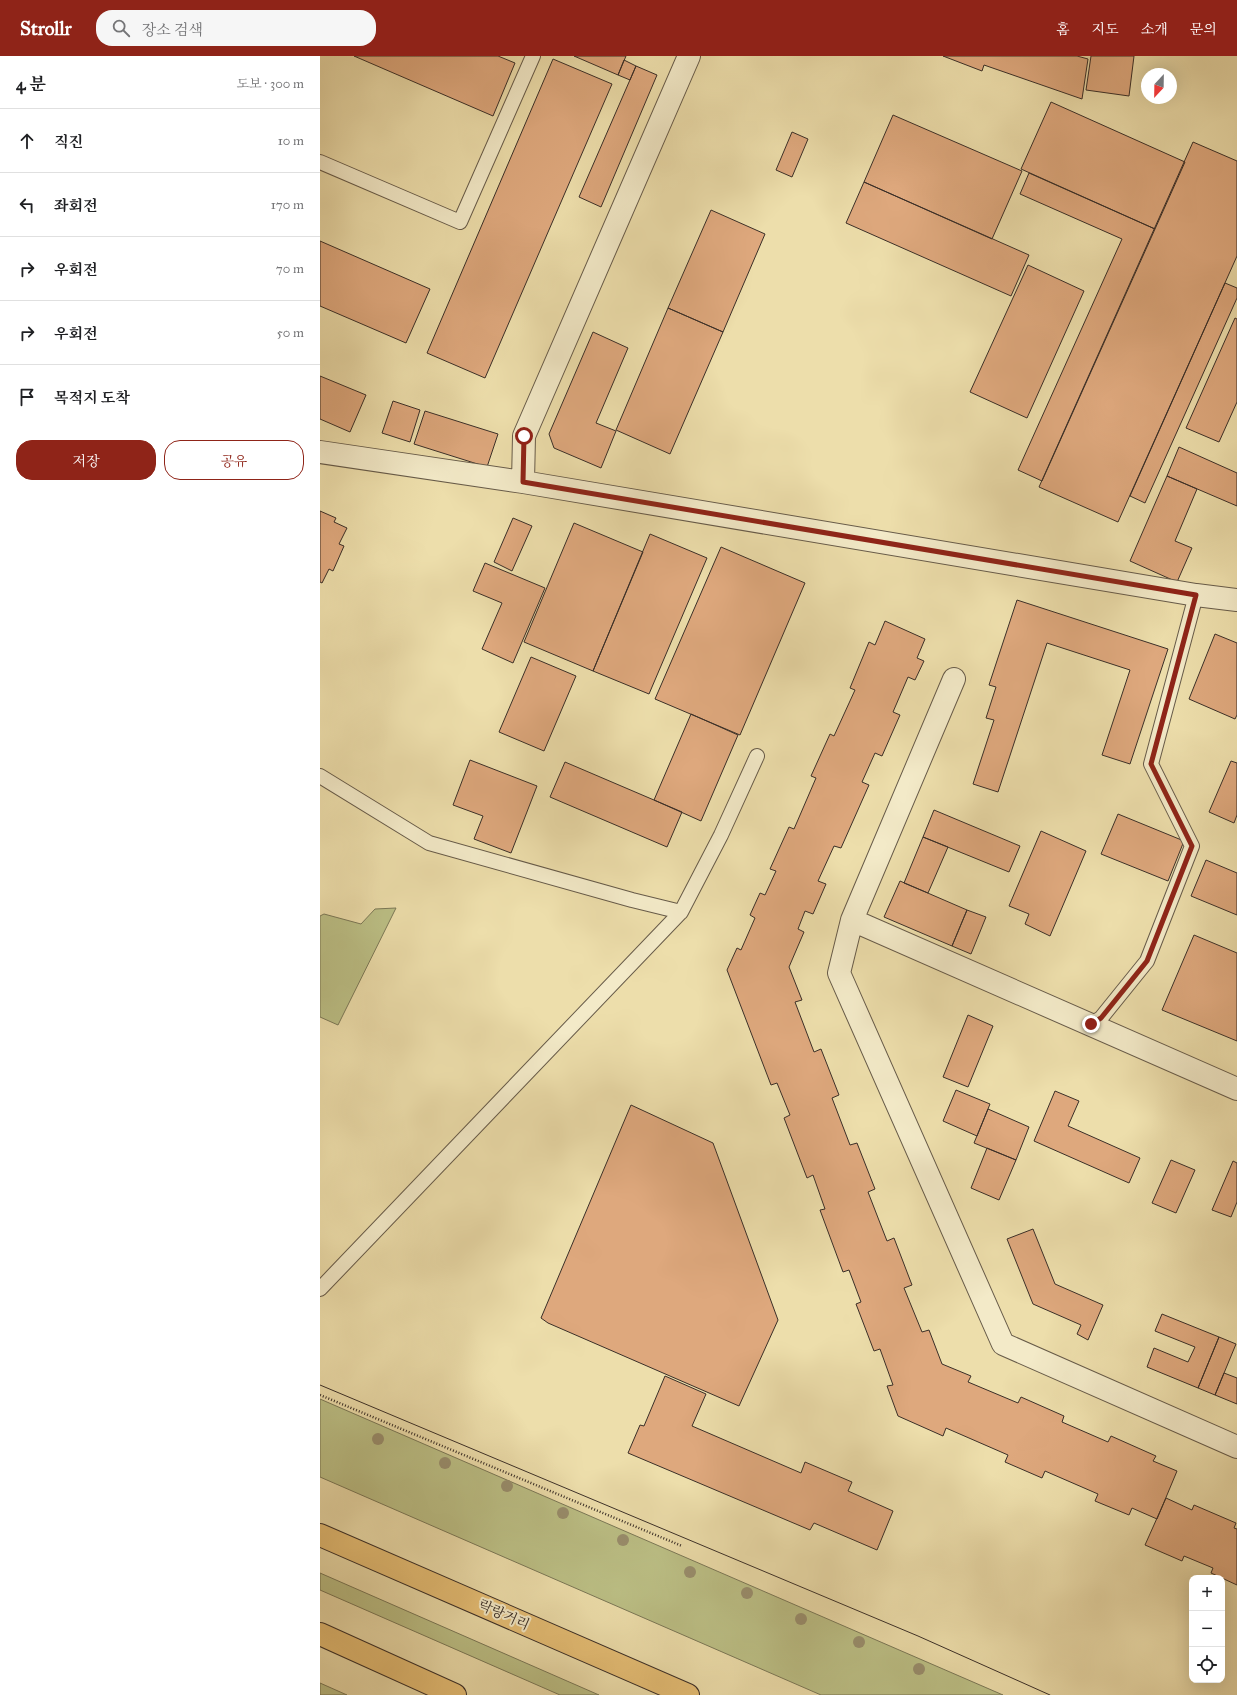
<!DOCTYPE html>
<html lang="ko">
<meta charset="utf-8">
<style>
body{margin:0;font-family:"IM FELL Great Primer","Noto Serif KR",serif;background:#f6f6f6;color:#202124}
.controls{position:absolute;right:12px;bottom:12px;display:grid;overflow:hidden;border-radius:8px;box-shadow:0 4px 16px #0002}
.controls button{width:36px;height:36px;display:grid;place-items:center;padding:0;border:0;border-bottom:1px solid #e0e0e0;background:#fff;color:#202124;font:20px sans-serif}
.compass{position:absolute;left:821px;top:12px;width:36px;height:36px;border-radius:50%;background:#fff;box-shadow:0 4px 16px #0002;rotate:202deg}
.stop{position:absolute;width:12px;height:12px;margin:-9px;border:3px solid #8f2418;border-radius:50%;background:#fff}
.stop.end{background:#8f2418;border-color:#fff;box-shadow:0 1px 4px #0008}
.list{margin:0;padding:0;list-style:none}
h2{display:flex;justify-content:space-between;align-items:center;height:52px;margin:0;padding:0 16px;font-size:17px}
h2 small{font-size:13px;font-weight:400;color:#757577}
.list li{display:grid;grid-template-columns:26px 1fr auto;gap:12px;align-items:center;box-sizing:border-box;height:64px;padding:0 16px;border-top:1px solid #e0e0e0}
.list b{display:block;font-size:15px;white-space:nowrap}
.list em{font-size:13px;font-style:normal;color:#757577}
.actions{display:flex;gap:8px;padding:12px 16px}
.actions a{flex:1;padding:9px 0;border:1px solid #8f2418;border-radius:16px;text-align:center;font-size:14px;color:#8f2418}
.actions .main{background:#8f2418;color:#fff}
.icon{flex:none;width:22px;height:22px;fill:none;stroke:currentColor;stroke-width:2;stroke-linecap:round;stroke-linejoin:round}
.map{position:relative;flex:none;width:917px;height:1639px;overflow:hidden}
header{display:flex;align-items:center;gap:24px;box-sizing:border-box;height:56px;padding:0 20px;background:#8f2418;color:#fff}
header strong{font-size:19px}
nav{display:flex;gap:22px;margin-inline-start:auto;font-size:14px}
.search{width:280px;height:36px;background:#f6f6f6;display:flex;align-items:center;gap:10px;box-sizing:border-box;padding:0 14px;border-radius:16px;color:#757577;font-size:15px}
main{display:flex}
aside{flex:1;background:#fff}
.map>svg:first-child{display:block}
.green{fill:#bcc086;stroke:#7b7857}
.building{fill:#dea87d;stroke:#3a2f28}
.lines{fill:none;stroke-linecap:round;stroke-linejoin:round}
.lane-casing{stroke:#675b49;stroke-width:16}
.street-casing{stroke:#675b49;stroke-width:24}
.primary-casing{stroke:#3a2f28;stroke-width:24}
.path{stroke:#3a2f28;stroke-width:2.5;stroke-dasharray:1 2;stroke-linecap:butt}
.lane{stroke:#f3eac8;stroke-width:14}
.street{stroke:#f3eac8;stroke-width:22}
.primary{stroke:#e6bf76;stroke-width:22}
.tram{stroke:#3a2f28;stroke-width:1}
.tree{fill:#998e6d}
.route{stroke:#8f2418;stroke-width:5}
.labels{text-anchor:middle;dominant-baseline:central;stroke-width:4;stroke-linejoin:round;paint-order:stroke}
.street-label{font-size:14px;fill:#3a2f28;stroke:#f3eac8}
</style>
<header>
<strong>Strollr</strong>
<div class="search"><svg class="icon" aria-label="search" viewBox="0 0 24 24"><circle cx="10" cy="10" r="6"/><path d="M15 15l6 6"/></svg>장소 검색</div>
<nav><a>홈</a><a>지도</a><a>소개</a><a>문의</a></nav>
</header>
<main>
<aside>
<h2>4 분<small>도보 · 300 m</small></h2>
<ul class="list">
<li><svg class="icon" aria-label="ahead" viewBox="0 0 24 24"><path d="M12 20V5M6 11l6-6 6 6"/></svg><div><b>직진</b></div><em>10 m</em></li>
<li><svg class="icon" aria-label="left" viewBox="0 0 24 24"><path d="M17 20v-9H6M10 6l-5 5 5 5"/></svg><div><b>좌회전</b></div><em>170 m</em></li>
<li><svg class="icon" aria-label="right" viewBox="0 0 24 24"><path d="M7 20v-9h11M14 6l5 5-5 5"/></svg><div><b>우회전</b></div><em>70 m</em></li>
<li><svg class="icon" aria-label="right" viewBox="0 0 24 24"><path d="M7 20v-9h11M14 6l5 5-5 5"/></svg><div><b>우회전</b></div><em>50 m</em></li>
<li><svg class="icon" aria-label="arrive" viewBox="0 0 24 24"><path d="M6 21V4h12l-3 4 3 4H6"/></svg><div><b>목적지 도착</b></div></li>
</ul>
<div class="actions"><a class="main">저장</a><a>공유</a></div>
</aside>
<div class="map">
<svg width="917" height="1639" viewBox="0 0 917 1639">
<rect width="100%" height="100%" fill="#eddeab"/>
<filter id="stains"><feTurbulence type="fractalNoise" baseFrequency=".005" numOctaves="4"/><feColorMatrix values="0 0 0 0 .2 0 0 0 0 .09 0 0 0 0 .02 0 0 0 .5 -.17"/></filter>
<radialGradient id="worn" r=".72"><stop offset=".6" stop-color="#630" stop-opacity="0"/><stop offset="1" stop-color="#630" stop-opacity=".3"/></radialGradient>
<path class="green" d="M76,852L18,969L0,961V860L4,858L41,868L55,853Z
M0,1343L683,1639H501L0,1421Z
M0,1517L279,1639H240L0,1534Z
M0,1627L27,1639H0Z"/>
<path class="building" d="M34,0H178L195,7L173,60Z
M254,0H306L298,19Z
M623,0H757L768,3L762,43L664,9L662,15Z
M771,0H814L809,40L766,34Z
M233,3L292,28L165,322L107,297Z
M304,4L316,10L310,24L298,19Z
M316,10L337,19L281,151L259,141Z
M731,46L865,106L835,173L701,113Z
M573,59L702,115L672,183L544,126Z
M472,76L488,83L472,121L456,114Z
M873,86L917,105V200L798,466L719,431Z
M709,117L835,173L722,425L698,414L802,183L700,138Z
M544,126L709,199L691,240L526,167Z
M391,154L445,178L403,276L348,252Z
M0,185L110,233L86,287L0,250Z
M708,209L764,235L707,362L650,336Z
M905,227L917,232V242L825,447L810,440Z
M348,252L403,276L350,398L296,374Z
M915,262L917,263V346L899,386L866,372Z
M273,276L308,292L276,367L296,375L281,412L234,392L229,378Z
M0,320L46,339L30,376L0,363Z
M73,345L100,354L90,386L62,377Z
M105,355L178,378L167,411L94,388Z
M859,391L917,417V450L847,420Z
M847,420L877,433L855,485L872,492L857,526L810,505Z
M0,455L16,462L14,466L27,472L19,488L24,490L13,515L9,513L2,527L0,526Z
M193,462L212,470L192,515L174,506Z
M254,467L323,496L273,615L204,586Z
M330,478L387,502L329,638L273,615Z
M401,491L485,527L420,679L335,643Z
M165,507L225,532L193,607L162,593L182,547L153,535Z
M697,544L848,593L810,708L782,699L810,614L727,587L678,736L653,728L674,664L666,662L676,631L669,629Z
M565,565L605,583L597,602L604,605L595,624L588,621L573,656L580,659L562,700L555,697L542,726L549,729L521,792L514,790L498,825L506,828L493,858L485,855L478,873L484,876L469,911L482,944L475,946L494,996L501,993L519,1039L512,1042L530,1089L537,1087L555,1133L548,1136L567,1185L574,1182L592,1229L584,1232L602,1276L609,1274L622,1308L651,1320L648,1326L698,1347L701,1341L744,1360L742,1366L788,1386L791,1380L836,1400L833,1405L857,1415L837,1463L812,1452L809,1459L775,1445L778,1438L725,1415L722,1422L685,1406L688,1399L626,1372L623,1380L578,1360L567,1330L573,1329L560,1293L554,1295L536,1248L541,1246L529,1214L523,1216L500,1154L505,1153L493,1119L487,1122L464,1062L470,1059L457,1027L451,1029L407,914L417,892L421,894L435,862L430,859L440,837L445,839L456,815L450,813L469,771L474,773L496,722L491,720L510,678L514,680L535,634L530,632L549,586L555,589Z
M895,578L917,587V659L915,663L869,643Z
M211,601L256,620L224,695L179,676Z
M371,658L418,679L381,765L334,744Z
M150,704L217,730L191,797L154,783L163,760L133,749Z
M911,705L917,707V759L914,767L889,756Z
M245,706L362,756L347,791L230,741Z
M614,754L700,790L689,816L603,781Z
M798,758L864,785L848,825L781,798Z
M721,775L766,795L730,880L705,868L709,858L689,850Z
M603,781L628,791L608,837L584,827Z
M886,804L917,817V859L871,840Z
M580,825L647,854L632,890L564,861Z
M647,854L666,861L651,898L632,890Z
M874,879L917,897V985L842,954Z
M648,959L673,970L648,1031L623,1021Z
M636,1034L670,1048L657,1080L623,1065Z
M735,1035L759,1045L748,1070L820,1102L809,1127L714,1085Z
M311,1049L393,1087L458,1264L419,1350L228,1267L221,1262Z
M668,1053L709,1071L696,1104L654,1087Z
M667,1092L696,1104L679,1144L651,1132Z
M851,1104L875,1114L856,1157L832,1147Z
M913,1105L917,1107V1146L911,1161L892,1154Z
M713,1173L735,1228L783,1249L768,1284L757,1278L761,1269L713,1248L687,1183Z
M842,1258L899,1281L878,1332L827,1311L834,1292L868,1306L875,1291L835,1275Z
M899,1281L916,1288L895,1339L878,1332Z
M904,1317L917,1322V1348L895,1339Z
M345,1320L386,1338L372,1370L481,1417L485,1406L532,1426L528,1435L573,1455L557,1494L494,1467L490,1474L308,1397L320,1369L324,1370Z
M846,1442L872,1454L874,1449L916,1467L914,1472L917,1473V1529L891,1517L893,1512L864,1500L862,1505L825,1489Z"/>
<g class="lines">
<defs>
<path id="lane" d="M0,106L140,166L213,0
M0,720L109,787L312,844L361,856L401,779L437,700
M771,968L781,962L827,905L872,790L831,708L876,539
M0,1233L361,856"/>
<path id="street" d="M0,396L203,426L876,539L917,544
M203,426L204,380L369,0
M634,623L532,864L519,917L683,1288L917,1391
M532,864L917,1033"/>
<path id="primary" d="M0,1479L368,1639
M0,1578L135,1639"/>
</defs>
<use href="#lane" class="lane-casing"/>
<use href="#street" class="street-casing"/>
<use href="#primary" class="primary-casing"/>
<path class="path" d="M0,1339L362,1490"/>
<use href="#lane" class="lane"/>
<use href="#street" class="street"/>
<use href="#primary" class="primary"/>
<path class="tram" d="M0,1329L598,1580L730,1639"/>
</g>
<g class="tree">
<circle cx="58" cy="1383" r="6"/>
<circle cx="125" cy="1407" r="6"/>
<circle cx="187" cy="1430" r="6"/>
<circle cx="243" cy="1457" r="6"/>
<circle cx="303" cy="1484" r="6"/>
<circle cx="370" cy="1516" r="6"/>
<circle cx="427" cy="1537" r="6"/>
<circle cx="481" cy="1563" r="6"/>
<circle cx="539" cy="1586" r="6"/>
<circle cx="599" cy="1613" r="6"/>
</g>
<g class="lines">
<path class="route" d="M204,380L203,426L876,539L831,708L872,790L827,905L781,962L771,968"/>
</g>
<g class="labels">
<g class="street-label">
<text transform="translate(184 1559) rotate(24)">락랑거리</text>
</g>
</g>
<rect width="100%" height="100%" filter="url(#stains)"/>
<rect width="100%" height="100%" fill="url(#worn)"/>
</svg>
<div class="controls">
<button>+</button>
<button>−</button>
<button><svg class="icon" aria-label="locate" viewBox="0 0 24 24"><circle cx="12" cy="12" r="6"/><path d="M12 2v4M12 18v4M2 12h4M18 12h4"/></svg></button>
</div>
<svg class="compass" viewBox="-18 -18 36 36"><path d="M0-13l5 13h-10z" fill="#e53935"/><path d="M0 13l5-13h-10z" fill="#757577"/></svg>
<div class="stop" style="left:204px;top:380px"></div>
<div class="stop end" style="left:771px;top:968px"></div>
</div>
</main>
